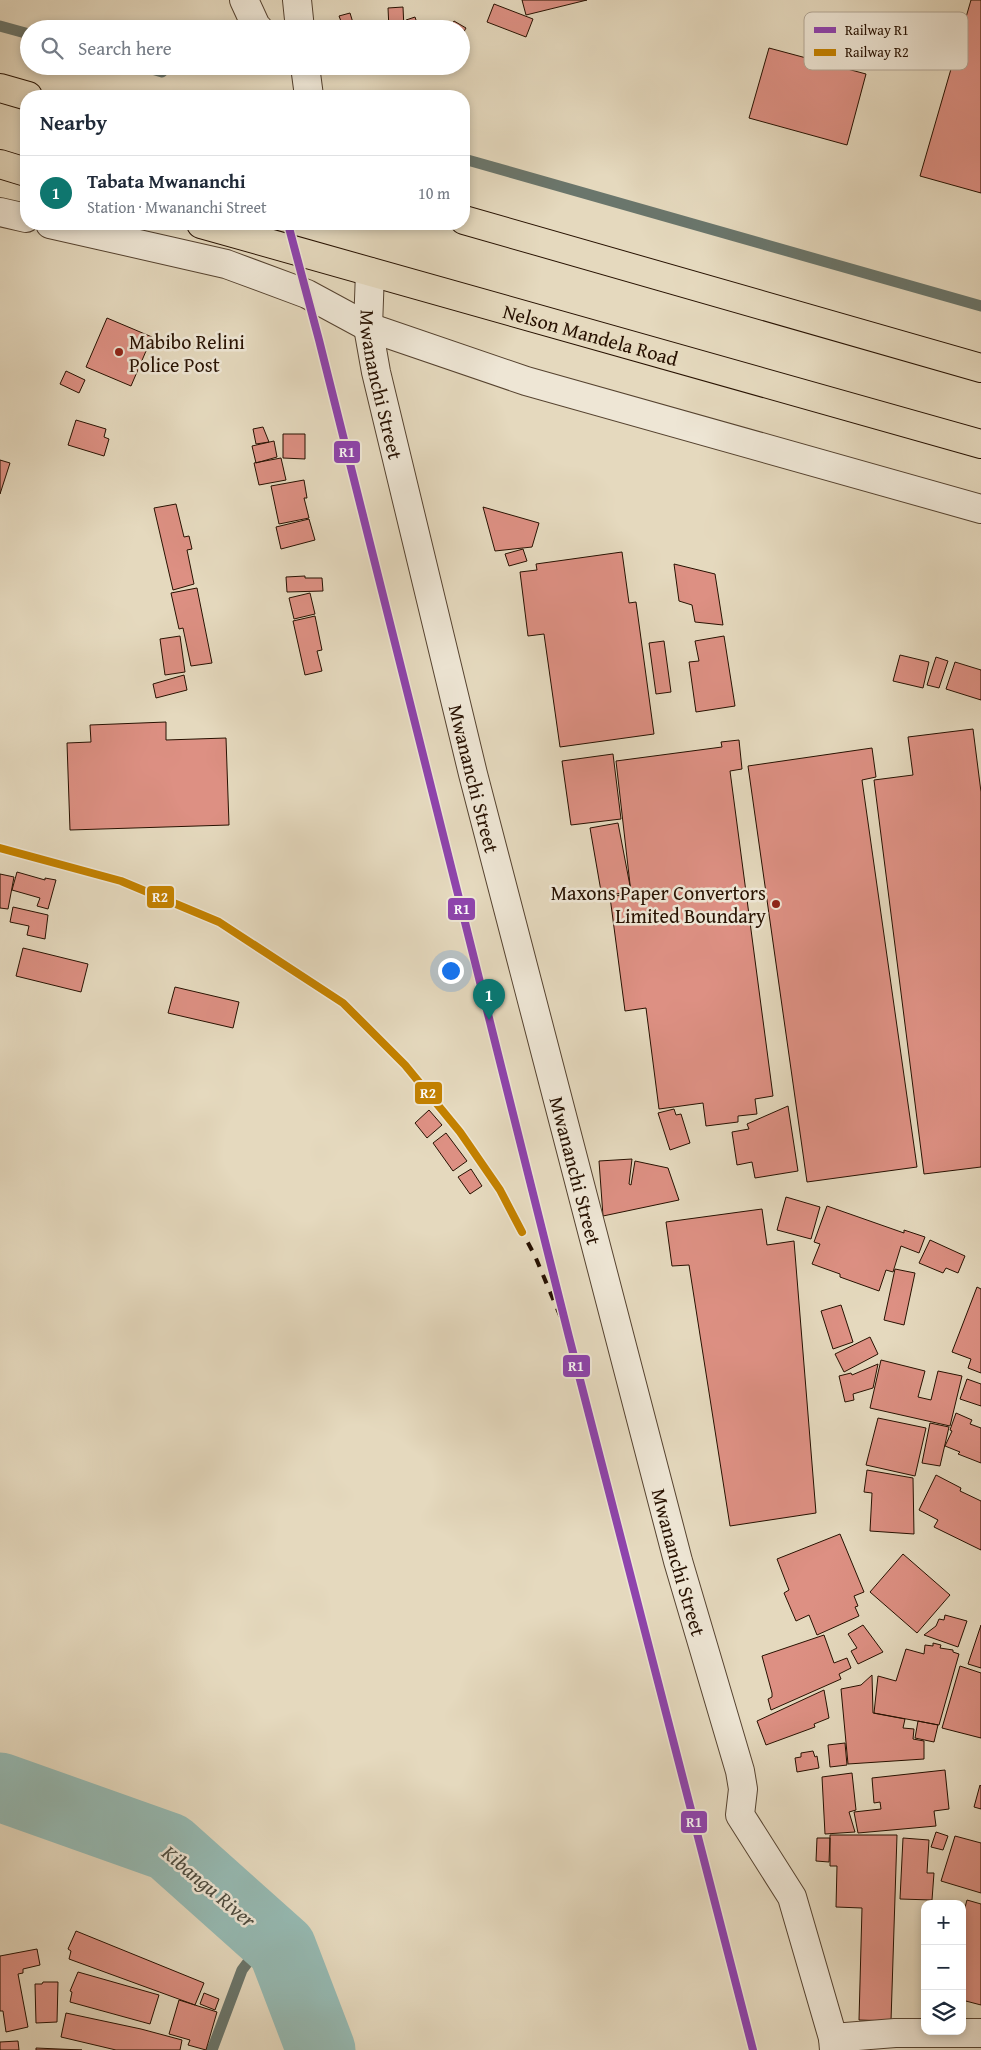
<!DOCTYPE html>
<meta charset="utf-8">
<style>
body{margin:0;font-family:"Gentium Book Plus",serif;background:#f2f2f3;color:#1f2937}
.controls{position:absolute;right:15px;bottom:15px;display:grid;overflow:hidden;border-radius:10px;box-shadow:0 2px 8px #0003}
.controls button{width:45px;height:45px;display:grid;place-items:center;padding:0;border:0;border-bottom:1px solid #e0e1e3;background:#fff;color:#1f2937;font:25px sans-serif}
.you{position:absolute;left:450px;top:970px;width:18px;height:18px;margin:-12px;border:4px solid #fff;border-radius:50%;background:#1a73e8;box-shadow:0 0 0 8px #1a73e833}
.badge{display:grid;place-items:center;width:32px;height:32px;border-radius:50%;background:#0f766e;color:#fff;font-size:16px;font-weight:700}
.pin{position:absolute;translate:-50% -41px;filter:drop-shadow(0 1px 2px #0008)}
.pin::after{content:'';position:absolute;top:26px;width:18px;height:15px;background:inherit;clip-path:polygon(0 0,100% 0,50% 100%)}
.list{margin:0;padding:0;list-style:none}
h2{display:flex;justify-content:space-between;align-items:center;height:65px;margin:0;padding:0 20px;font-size:21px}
h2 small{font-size:16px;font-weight:400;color:#747a83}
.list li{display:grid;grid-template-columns:32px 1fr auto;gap:15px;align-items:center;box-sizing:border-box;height:75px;padding:0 20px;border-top:1px solid #e0e1e3}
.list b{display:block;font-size:19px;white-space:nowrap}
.list p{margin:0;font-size:16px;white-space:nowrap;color:#747a83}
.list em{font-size:16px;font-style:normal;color:#747a83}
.icon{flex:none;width:28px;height:28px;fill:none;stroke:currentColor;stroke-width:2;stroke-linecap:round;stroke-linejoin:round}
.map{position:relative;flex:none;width:981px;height:2050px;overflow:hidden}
.search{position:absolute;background:#fff;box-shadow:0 2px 8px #0003;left:20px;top:20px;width:450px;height:55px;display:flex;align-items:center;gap:12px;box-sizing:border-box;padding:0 18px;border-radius:28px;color:#747a83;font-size:19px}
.panel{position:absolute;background:#fff;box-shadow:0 2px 8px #0003;left:20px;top:90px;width:450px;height:140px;border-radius:20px}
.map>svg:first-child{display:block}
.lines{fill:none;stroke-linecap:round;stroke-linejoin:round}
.stream{stroke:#6a766c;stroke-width:11}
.river{stroke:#96bab3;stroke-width:69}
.building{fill:#dd9083;stroke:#271101}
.minor-casing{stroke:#564330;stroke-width:30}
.primary-casing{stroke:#271101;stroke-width:30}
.minor{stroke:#eee6d5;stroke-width:28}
.primary{stroke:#e5d9be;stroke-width:28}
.rail{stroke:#271101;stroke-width:4;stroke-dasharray:9 9;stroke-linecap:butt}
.rail-1-casing{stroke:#eee6d5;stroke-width:11}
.rail-2-casing{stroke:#eee6d5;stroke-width:11}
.rail-1{stroke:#8e44ad;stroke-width:8}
.rail-2{stroke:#c38100;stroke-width:8}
.poi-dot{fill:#8f2418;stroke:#eee6d5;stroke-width:2}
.labels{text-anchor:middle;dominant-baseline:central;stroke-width:5;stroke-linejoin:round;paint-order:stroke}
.street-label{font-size:20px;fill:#271101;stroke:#eee6d5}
.poi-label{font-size:20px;fill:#271101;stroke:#eee6d5;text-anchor:start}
.water-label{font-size:21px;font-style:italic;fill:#4e4c3f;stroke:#eee6d5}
.key{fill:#eee6d5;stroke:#b2a695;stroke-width:1}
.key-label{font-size:14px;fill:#271101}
.line-badge{stroke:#eee6d5;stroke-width:2}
.badge-label{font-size:14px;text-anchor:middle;font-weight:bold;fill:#fff}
</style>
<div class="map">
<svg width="981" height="2050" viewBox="0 0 981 2050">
<rect width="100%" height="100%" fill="#e5d9be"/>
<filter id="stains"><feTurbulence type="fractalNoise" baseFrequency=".004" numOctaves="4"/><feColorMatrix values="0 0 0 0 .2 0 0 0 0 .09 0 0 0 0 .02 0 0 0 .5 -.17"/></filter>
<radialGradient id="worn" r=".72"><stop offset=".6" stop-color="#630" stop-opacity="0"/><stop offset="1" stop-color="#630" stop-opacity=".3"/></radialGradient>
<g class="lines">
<path class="stream" d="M0,26L29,34
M142,66L162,72
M464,159L981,306
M212,2050L242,1970L254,1954L272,1943L282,1948"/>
<path class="river" d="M0,1787L169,1847L282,1948L321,2050"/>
</g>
<path class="building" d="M522,0H587L526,15Z
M971,0H981V193L920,176Z
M494,4L533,19L526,37L487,22Z
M403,7L404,29H389L388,8Z
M350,13L354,26L344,29L339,16Z
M415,17L419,29H409L406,20Z
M379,21L381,29H370L369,24Z
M454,21L466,28L461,37V29H449Z
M769,48L866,74L847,145L749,118Z
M107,318L152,337L131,386L86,367Z
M66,371L85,380L79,393L60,384Z
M76,420L106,429L104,437L109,439L104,456L68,445Z
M263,427L269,442L256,444L253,429Z
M283,434H305V459L283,458Z
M274,441L277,457L256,463L252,446Z
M281,458L286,480L259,485L254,463Z
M0,460L10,463L0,494Z
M304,480L307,498H304L309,518L279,524L271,486Z
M176,504L184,537L189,536L192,549L187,550L194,584L173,590L154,508Z
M483,507L539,523L532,547L495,551Z
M309,519L315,540L281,549L276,527Z
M523,549L527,561L509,566L505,554Z
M622,552L629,603L636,602L654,734L560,747L544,634L528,636L520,572L537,570L536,564Z
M674,564L715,574L723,625L695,622L692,605L679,601Z
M305,576V578H322L323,591L287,592L286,577Z
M197,588L212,663L191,666L183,628L179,629L171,593Z
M310,593L315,614L294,619L289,598Z
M315,616L322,650L317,651L322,671L305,675L293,621Z
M180,636L185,672L165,675L160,639Z
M724,636L735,706L696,712L689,662L699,661L695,641Z
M664,641L671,692L656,694L649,643Z
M900,655L929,662L923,688L893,681Z
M936,657L948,661L939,688L927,685Z
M955,662L981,670V700L946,689Z
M184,675L187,690L156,698L153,684Z
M166,722V740L226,738L229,825L70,830L67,743L91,742L90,725Z
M973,729L981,792V1167L924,1174L874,780L913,775L908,737Z
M739,740L742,769L730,771L773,1096L755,1099L757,1114L738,1116V1122L706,1126L703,1103L659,1109L646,1008L625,1011L610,897L631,893L616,761L722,747L721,742Z
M872,748L876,777L862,780L917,1167L807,1182L748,766Z
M613,754L621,819L571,825L562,761Z
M618,823L631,891L602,897L590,828Z
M17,872L45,880V878L56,880L48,909L37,906L40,898L12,890Z
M0,874L14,877L8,909L0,908Z
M13,907L48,915L45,939L27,935L29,926L10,922Z
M23,948L88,964L81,992L16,976Z
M175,987L239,1002L233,1028L168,1013Z
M788,1106L798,1171L755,1178L752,1162L737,1165L732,1132L749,1129L747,1124Z
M674,1109L676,1115L681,1114L690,1143L670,1150L658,1113Z
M429,1110L442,1125L427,1138L415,1123Z
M446,1133L467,1161L453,1171L433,1143Z
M632,1159L629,1184L631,1185L635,1161L668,1168L679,1200L603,1216L599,1161Z
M471,1169L482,1186L470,1194L458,1177Z
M786,1197L820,1207L811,1239L777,1230Z
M827,1206L904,1233V1230L925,1237L919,1253L901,1246L893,1272L886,1270L879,1291L840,1277V1274L812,1264L820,1244L814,1242Z
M762,1209L767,1245L794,1241L816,1513L730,1526L689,1265L672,1266L666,1222Z
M930,1240L965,1256L958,1273L946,1268L943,1273L919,1263Z
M895,1269L915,1273L904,1325L884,1320Z
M977,1287L981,1289V1373L968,1368L971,1359L952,1352Z
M841,1305L853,1342L833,1349L821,1311Z
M870,1337L878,1354L844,1372L835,1354Z
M881,1360L925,1371L918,1397L931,1400L938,1371L962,1376L950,1426L870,1408Z
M878,1364L873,1388L853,1394L854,1400L845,1402L839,1376L851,1373L852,1375Z
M967,1379L981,1384V1406L960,1399Z
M956,1413L972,1420L970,1424L981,1428V1463L958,1454L960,1452L945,1446L952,1431L950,1430Z
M878,1418L926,1428L915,1476L866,1465Z
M930,1423L949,1427L940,1466L922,1463Z
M867,1470L913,1478L914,1534L870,1531L872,1493L864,1492Z
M936,1475L961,1488L960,1491L981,1501V1550L934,1527L938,1520L919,1510Z
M840,1534L864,1592L854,1596L858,1606L855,1607L859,1616L817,1635L809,1615L796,1621L784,1593L789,1590L777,1559Z
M903,1554L950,1595L917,1633L870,1592Z
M945,1615L967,1621L958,1647L924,1635L936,1626L939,1619L944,1620Z
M863,1625L883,1652L858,1664L851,1651L857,1648L848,1634Z
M981,1625V1668L968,1664Z
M824,1635L834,1663L847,1658L851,1668L839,1674L841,1679L771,1710L768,1699L772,1697V1693L762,1656Z
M933,1643L941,1645L940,1648L953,1650V1652L959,1654L939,1725L874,1713L878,1676L896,1681L906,1649L924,1654L925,1645L933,1646Z
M960,1666L981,1673V1738L942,1728Z
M872,1675L873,1713L905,1719L903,1728L914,1729L913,1739L924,1741V1759L848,1764L841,1689L861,1685Z
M824,1690L829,1718L814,1724L815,1727L766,1745L757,1721Z
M918,1721L938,1725L934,1742L915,1738Z
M845,1743L847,1765L830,1767L828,1745Z
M813,1751L815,1757L817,1756L819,1768L797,1772L795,1758L801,1757V1753Z
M945,1770L949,1809L934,1811L936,1826L858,1833L854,1812L881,1809L880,1802L874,1803L872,1778Z
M852,1773L856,1810L849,1812L855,1832L825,1834L822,1777Z
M980,1785L981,1786V1809L974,1807Z
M936,1832L948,1836L943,1850L931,1847Z
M830,1835H897L891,2021L859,2020L862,1908L836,1907L837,1866H830Z
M955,1836L981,1843V1893L941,1881Z
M817,1838H830L829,1862L816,1861Z
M903,1838L929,1840L927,1873H934L932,1900L900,1899Z
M967,1900L981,1904V2005L962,2000V1918Z
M76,1931L204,1983L195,2005L69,1959L71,1951L68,1949Z
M37,1949L40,1965L23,1969V1973L18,1974L28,2027L6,2032L3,2011H0V1956Z
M78,1972L159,1995L150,2024L70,2002L72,1992L70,1991Z
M43,1982H58L57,2022L36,2023L35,1984H42Z
M204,1993L219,1999L215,2010L200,2004Z
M179,2000L217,2012L206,2050L188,2045L190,2040L169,2034Z
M66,2013L141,2029L182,2040L180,2050H116L61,2037Z
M18,2041L19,2050H0V2042Z
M36,2048L82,2050H36Z"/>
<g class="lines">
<defs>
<g id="minor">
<path d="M244,0L256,26L259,29"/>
<path d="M297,0L300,29"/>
<path d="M305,66L309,96"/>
<path d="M0,212L26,218"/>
<path d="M50,224L226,264L307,294L368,327L526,381L981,509"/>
<path id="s1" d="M370,272L368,327L376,372L473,774L678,1561L740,1771L743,1789L740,1815L792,1897L833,2038L834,2050"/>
<path d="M833,2038L895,2033H981"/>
</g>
<g id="primary">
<path d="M0,88L28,96"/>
<path d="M0,164L26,172"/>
<path d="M464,220L981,368"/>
<path id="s2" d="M201,224L981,444"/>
</g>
</defs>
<use href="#minor" class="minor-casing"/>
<use href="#primary" class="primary-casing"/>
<use href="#minor" class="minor"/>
<use href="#primary" class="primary"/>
<path class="rail" d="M0,848L121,881L219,922L343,1003L405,1065L460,1132L500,1190L535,1256L569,1337"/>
<defs>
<path id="rail-1" d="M288,224L319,340L569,1337L753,2050"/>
<path id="rail-2" d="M0,848L121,881L219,922L343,1003L405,1065L460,1132L500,1190L522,1232"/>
</defs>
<use href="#rail-1" class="rail-1-casing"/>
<use href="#rail-2" class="rail-2-casing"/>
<use href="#rail-1" class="rail-1"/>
<use href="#rail-2" class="rail-2"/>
</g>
<g class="poi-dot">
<circle cx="119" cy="352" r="5"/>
<circle cx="776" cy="904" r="5"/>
</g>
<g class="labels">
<g class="street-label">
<text stroke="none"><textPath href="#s2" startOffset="405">Nelson Mandela Road</textPath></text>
<text stroke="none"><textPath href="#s1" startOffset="114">Mwananchi Street</textPath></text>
<text stroke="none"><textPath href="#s1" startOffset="519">Mwananchi Street</textPath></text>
<text stroke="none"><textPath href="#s1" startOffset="924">Mwananchi Street</textPath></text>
<text stroke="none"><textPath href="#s1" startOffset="1329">Mwananchi Street</textPath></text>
</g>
<g class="poi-label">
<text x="129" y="341">Mabibo Relini<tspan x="129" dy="23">Police Post</tspan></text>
<text x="766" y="892" text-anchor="end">Maxons Paper Convertors<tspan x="766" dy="23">Limited Boundary</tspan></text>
</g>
<g class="water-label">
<text transform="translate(209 1886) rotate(40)">Kibangu River</text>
</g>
</g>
<rect x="804" y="12" width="164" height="58" rx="8" class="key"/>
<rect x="814" y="27" width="22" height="6" fill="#8e44ad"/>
<rect x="814" y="49" width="22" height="7" fill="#c38100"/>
<g class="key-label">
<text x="845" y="35">Railway R1</text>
<text x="845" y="57">Railway R2</text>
</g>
<g class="line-badge">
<rect x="333" y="440" width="28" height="24" rx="5" fill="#8e44ad"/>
<rect x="146" y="885" width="29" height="24" rx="5" fill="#c38100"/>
<rect x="447" y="897" width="29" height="24" rx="5" fill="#8e44ad"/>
<rect x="414" y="1081" width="29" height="24" rx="5" fill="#c38100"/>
<rect x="562" y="1354" width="29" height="24" rx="5" fill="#8e44ad"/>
<rect x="680" y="1810" width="28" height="24" rx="5" fill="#8e44ad"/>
</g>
<g class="badge-label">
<text x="347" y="457">R1</text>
<text x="160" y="902">R2</text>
<text x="462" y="914">R1</text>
<text x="428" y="1098">R2</text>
<text x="576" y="1371">R1</text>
<text x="694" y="1827">R1</text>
</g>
<rect width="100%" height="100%" filter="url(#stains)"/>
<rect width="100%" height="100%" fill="url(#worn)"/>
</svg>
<div class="controls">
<button>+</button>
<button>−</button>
<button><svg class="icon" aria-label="layers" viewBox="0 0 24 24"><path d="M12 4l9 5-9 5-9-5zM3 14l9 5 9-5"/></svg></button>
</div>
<div class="you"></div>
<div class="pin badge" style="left:489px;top:1020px">1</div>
<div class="search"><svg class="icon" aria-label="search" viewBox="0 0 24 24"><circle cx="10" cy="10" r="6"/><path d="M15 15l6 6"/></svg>Search here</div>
<section class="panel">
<h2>Nearby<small></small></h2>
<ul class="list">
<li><span class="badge">1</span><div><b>Tabata Mwananchi</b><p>Station · Mwananchi Street</p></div><em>10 m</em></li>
</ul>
</section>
</div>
